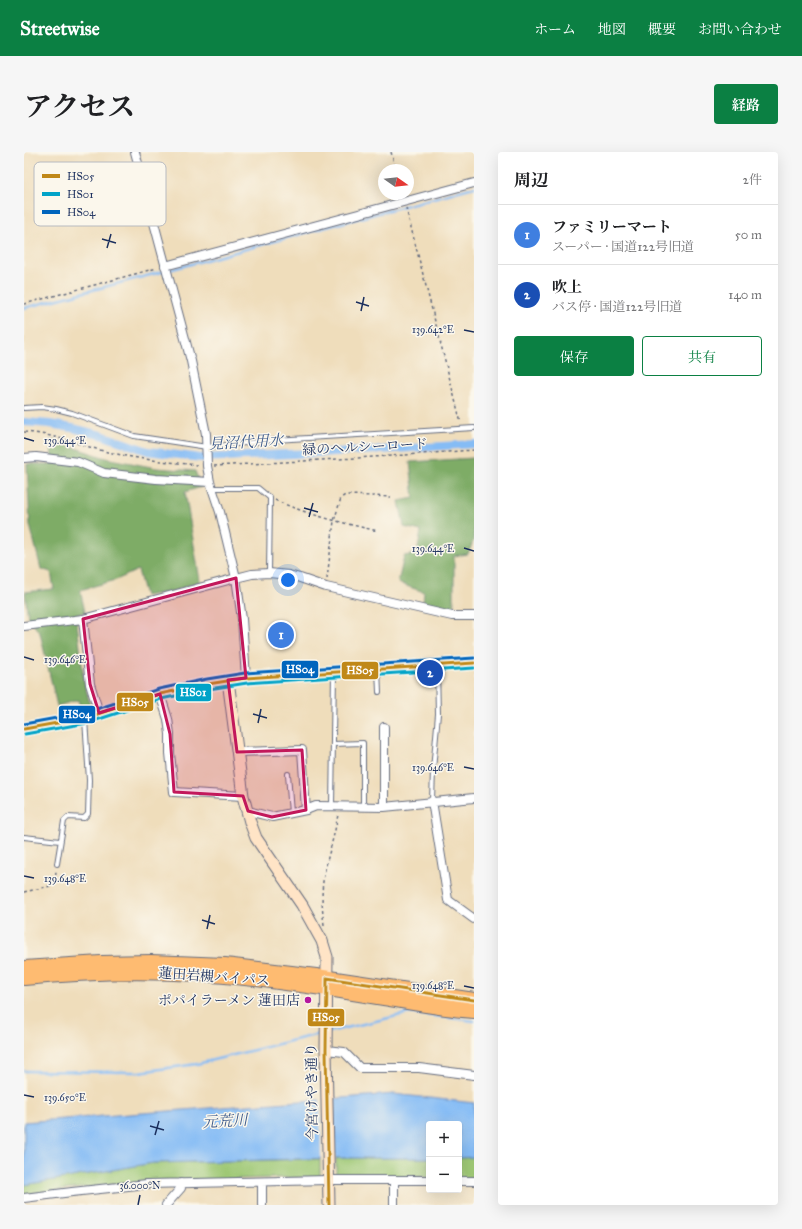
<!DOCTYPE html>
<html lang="ja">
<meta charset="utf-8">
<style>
body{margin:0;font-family:"IM FELL Great Primer","Noto Serif JP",serif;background:#f6f6f6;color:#202124}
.controls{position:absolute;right:12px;bottom:12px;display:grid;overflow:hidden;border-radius:4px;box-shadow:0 4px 16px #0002}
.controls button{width:36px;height:36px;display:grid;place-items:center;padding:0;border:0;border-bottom:1px solid #e0e0e0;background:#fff;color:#202124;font:20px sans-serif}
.compass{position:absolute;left:354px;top:12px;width:36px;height:36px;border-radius:50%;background:#fff;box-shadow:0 4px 16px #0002;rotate:104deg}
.you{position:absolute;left:264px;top:428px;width:14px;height:14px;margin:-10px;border:3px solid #fff;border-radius:50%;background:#1a73e8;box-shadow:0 0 0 6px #1a73e833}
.badge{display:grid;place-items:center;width:26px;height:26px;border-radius:50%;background:#0b8043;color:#fff;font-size:13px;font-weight:700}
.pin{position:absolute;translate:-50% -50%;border:2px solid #fff;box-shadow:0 1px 4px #0006}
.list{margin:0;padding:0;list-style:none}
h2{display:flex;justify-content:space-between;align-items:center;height:52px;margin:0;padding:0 16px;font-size:17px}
h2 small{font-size:13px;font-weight:400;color:#757577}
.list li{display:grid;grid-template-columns:26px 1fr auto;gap:12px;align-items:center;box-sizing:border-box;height:60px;padding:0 16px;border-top:1px solid #e0e0e0}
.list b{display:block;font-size:15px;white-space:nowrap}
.list p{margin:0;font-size:13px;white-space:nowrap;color:#757577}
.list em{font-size:13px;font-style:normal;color:#757577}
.actions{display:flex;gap:8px;padding:12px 16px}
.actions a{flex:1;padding:9px 0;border:1px solid #0b8043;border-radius:4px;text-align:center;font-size:14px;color:#0b8043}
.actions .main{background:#0b8043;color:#fff}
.map{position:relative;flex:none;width:450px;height:1053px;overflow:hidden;border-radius:4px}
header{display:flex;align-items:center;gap:24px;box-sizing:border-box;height:56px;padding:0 20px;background:#0b8043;color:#fff}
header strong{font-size:19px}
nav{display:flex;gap:22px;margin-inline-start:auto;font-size:14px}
.intro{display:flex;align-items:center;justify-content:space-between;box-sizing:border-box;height:96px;padding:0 24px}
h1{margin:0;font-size:28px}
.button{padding:10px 18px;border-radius:4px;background:#0b8043;color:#fff;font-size:14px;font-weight:700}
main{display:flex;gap:24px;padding:0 24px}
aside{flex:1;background:#fff;border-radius:4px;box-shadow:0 4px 16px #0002}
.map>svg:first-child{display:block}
.green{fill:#9ec875;stroke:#5c7c6a}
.forest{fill:#7eac66;stroke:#4c6e62}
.water{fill:#85bcf5;stroke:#5076aa}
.pier{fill:#efddbb}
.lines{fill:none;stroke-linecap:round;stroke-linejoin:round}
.stream{stroke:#85bcf5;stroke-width:2.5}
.canal{stroke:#85bcf5;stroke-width:8}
.lane-casing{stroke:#656c7f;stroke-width:6}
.street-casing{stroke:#656c7f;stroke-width:10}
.secondary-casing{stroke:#656c7f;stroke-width:13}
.highway-casing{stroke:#656c7f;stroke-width:16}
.path{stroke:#656c7f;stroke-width:1.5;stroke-dasharray:3 3;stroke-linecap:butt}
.lane{stroke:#fff;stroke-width:4}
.street{stroke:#fff;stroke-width:8}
.secondary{stroke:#ffe4c6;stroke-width:11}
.highway{stroke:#febb71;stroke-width:14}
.bus-1-casing{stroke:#fbf7ec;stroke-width:6}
.bus-2-casing{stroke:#fbf7ec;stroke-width:6}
.bus-3-casing{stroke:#fbf7ec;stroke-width:6}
.bus-1{stroke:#c08818;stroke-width:3}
.bus-2{stroke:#01a3c8;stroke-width:3}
.bus-3{stroke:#0065bd;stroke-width:3}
.marked{fill:#c2185b;fill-opacity:0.2;stroke:#c2185b;stroke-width:3;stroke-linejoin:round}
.ticks{fill:none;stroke:#1b2f5e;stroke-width:1.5}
.poi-dot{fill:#b5179e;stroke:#fbf7ec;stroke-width:1.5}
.labels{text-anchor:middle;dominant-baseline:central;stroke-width:3;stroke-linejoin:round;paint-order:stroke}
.street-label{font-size:14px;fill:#1b2f5e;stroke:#fbf7ec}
.poi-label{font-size:14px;fill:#1b2f5e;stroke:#fbf7ec;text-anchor:end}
.water-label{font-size:15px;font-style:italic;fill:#3b598b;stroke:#fbf7ec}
.key{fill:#fbf7ec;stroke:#b8bbc1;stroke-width:1}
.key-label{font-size:11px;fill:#1b2f5e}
.ticks-label{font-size:10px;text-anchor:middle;fill:#1b2f5e;stroke:#fbf7ec;stroke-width:3;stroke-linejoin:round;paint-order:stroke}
.line-badge{stroke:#fbf7ec;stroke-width:1.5}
.badge-label{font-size:11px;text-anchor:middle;font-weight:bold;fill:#fff}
</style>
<header>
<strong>Streetwise</strong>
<nav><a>ホーム</a><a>地図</a><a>概要</a><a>お問い合わせ</a></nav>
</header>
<div class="intro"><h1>アクセス</h1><a class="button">経路</a></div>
<main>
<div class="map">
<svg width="450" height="1053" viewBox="0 0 450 1053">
<rect width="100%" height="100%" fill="#fbf7ec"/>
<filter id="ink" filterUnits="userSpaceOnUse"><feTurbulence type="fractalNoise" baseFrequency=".025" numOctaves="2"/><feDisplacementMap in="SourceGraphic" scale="8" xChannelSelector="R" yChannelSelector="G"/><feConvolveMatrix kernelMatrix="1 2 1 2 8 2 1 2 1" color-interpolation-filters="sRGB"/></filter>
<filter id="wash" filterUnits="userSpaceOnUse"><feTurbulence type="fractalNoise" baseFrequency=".012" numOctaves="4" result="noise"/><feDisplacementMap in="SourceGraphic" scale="16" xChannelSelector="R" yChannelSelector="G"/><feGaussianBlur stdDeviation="0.9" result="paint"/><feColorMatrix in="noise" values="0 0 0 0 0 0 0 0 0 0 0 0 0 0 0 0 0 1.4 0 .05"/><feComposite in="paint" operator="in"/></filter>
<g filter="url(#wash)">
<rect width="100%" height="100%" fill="#efddbb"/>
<path class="green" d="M450,1005V1027H435V1006Z
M312,1006H405V1025H312Z
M296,1007V1025L122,1029L0,1042V1033L129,1011Z"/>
<path class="forest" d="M27,288L82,306L132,316L171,319L177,335L161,340L176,429L150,439L121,444L114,418L92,428L56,438L61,460L52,463L60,529L67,557L58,560L54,548L33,554L16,481L4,466L1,440L30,437L27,420L17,417L6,373L3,312H28Z
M450,306V387L444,402L430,404V460L399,451L400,440L374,431L380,404L393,402L397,379L380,375L375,349L390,346L386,310Z"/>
<path class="water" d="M370,942L450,951V1005L435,1006V972H405V1006H312L129,1011L0,1033V970Z"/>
<path class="pier" d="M310,944L311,1008L297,1009L296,945Z"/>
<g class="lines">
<path class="stream" d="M0,156L149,117L450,35
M305,880L386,861L450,869
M0,919L115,920L173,912L299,881"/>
<path class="canal" d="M0,270L26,272L48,276L77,283L124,299L177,306L356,298L450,292"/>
</g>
</g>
<g filter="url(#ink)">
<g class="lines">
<defs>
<path id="lane" d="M0,256L18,255L32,257L48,261L110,284L183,295L251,288L450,276
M188,336H234L246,346L245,421
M354,517L355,540
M309,592L339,591V655
M264,622L267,661
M408,649L409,618L414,562L413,514
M308,654L310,521
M0,685L36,689
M33,712L40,669L44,665L60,666L64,662L65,628L61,567"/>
<path id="street" d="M111,0L167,209L182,282L183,314L186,330L196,360L212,426L218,467L222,526
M141,114L450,31
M0,306L12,305L54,310L80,321L132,327L186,330
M59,467L66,532L75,561
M0,474L59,467L212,426L228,422L245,421L265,423L276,426L302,435L428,464H450
M136,542L144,567L146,582V601L150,640L219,644
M360,575V655
M213,600L278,598L282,658
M408,649L424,748L450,767
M224,659L248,665L282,658L292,654L360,655L450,646
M302,898L320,900L336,916H395L450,923
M370,1028V1053
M435,1029H450
M238,1030V1053
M0,1046L48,1040L123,1032L305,1028H405
M142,1053L157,1036V1031"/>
<path id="secondary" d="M204,528L219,644L226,670L232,686L278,753L298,789L303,805L302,898L305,1053
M0,577L61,566L112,549L136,542L184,532L222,526L450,511"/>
<path id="highway" d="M0,816L77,811L127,810L201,813L292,824L450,848
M0,826C79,818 160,818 240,828C280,833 320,839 360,846C390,851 420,857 450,859"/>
</defs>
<use href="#lane" class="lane-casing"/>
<use href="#street" class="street-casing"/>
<use href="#secondary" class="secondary-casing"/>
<use href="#highway" class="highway-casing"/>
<path class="path" d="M367,0L372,18
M382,56L437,271
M0,152L133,116
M0,280C33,282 62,296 93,302C119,308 147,310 173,313
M190,314L367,304L450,298
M251,348C284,363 319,371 354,379
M303,427L310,369L317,346L321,343H327L367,345
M0,740L31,733L32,718
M300,773C298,756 297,740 300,723C304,702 311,683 314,662"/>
<use href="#lane" class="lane"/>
<use href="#street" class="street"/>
<use href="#secondary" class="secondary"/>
<use href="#highway" class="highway"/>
<defs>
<path id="bus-1" d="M0,577L61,566L136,542L184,532L222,526L450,511
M305,1053L302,898L303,826L450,848"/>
<path id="bus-2" d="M1,582L63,571L137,547L185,537L223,531L450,516"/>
<path id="bus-3" d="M0,572L60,561L135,537L183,527L221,521L450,506"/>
</defs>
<use href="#bus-1" class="bus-1-casing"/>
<use href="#bus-2" class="bus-2-casing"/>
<use href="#bus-3" class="bus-3-casing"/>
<use href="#bus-1" class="bus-1"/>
<use href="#bus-2" class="bus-2"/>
<use href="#bus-3" class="bus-3"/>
</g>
</g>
<path class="marked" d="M212,426L222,526L204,528L213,600L278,598L282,658L248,665L224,659L219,644L150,640L146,582L136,542L75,561L66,532L59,467Z"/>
<path class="ticks" d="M78,87L92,91M83,96L87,82M332,150L345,154M337,159L340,145M440,178L450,180M0,286L10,289M280,356L294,360M285,365L289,351M440,396L450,399M0,505L10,508M229,562L243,566M234,571L237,557M440,615L450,617M0,724L10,726M178,768L191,772M183,777L186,763M440,834L450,836M0,943L10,945M126,974L140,978M131,983L135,969M114,1053L116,1043"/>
<circle class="poi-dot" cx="284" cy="848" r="4"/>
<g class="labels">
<g class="street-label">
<text transform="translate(341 295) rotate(-3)">緑のヘルシーロード</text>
<text transform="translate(190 825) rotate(4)">蓮田岩槻バイパス</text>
<text transform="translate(288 940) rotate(-91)">今宮けやき通り</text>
</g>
<g class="poi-label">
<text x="276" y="848">ポパイラーメン 蓮田店</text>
</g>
<g class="water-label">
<text transform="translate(222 290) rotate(-3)">見沼代用水</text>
<text transform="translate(201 969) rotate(-3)">元荒川</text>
</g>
</g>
<rect x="10" y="10" width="132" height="64" rx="6" class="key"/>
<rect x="18" y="22" width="18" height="4" fill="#c08818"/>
<rect x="18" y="40" width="18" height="4" fill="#01a3c8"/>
<rect x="18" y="58" width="18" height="4" fill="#0065bd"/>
<g class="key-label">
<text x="43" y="28">HS05</text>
<text x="43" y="46">HS01</text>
<text x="43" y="64">HS04</text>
</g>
<g class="ticks-label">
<text x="409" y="181">139.642°E</text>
<text x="41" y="292">139.644°E</text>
<text x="409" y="400">139.644°E</text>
<text x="41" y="511">139.646°E</text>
<text x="409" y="619">139.646°E</text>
<text x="41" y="730">139.648°E</text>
<text x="409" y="837">139.648°E</text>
<text x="41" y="949">139.650°E</text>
<text x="116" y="1037">36.000°N</text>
</g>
<g class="line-badge">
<rect x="257" y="508" width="38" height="19" rx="4" fill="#0065bd"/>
<rect x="317" y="509" width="38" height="19" rx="4" fill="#c08818"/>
<rect x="151" y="531" width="37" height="19" rx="4" fill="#01a3c8"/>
<rect x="92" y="540" width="38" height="20" rx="4" fill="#c08818"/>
<rect x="34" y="553" width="38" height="19" rx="4" fill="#0065bd"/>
<rect x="283" y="856" width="38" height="19" rx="4" fill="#c08818"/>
</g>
<g class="badge-label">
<text x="276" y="521">HS04</text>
<text x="336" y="522">HS05</text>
<text x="169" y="544">HS01</text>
<text x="111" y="554">HS05</text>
<text x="53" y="566">HS04</text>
<text x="302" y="869">HS05</text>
</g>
</svg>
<div class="controls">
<button>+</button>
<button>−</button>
</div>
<svg class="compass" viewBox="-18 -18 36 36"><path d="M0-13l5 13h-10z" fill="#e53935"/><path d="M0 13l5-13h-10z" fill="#757577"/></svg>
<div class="you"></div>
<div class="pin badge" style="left:257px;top:483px;background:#3f7fe0">1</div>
<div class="pin badge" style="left:406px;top:521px;background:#1a4fb4">2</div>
</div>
<aside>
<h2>周辺<small>2件</small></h2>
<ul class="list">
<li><span class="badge" style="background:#3f7fe0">1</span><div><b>ファミリーマート</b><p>スーパー · 国道122号旧道</p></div><em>50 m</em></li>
<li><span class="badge" style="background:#1a4fb4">2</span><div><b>吹上</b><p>バス停 · 国道122号旧道</p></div><em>140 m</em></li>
</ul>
<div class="actions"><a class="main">保存</a><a>共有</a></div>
</aside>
</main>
